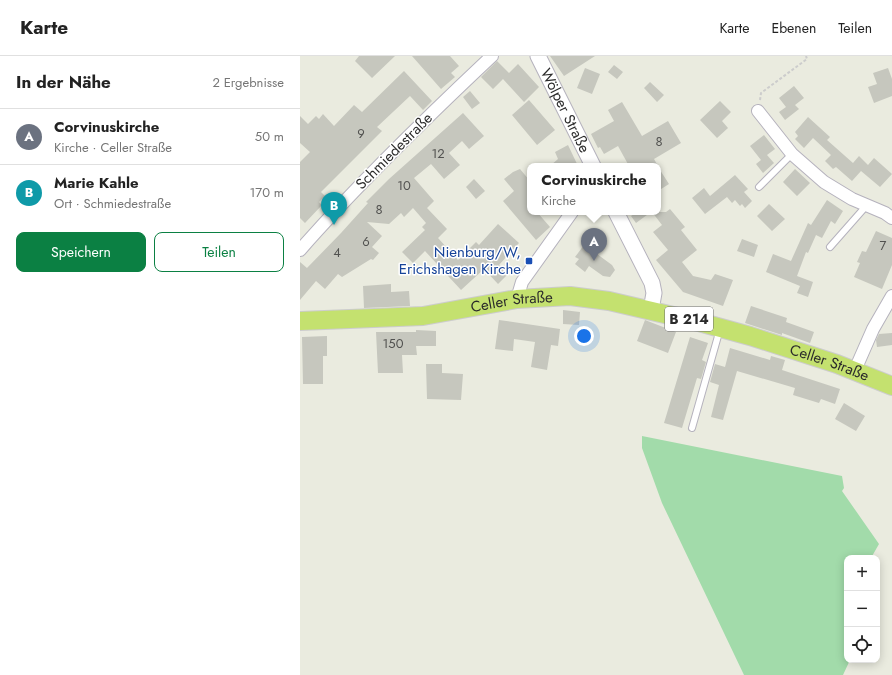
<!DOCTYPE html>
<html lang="de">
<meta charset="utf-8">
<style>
body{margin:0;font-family:Jost,sans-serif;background:#f2f2f2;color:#222}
.controls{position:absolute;right:12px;bottom:12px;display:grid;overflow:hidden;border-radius:8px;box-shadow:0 2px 10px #0003}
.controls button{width:36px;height:36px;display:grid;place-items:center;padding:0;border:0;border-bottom:1px solid #e0e0e0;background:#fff;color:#222;font:20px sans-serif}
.you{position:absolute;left:284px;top:280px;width:14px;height:14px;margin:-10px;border:3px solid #fff;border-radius:50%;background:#1a73e8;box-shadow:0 0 0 6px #1a73e833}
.badge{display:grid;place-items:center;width:26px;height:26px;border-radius:50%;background:#0b8043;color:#fff;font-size:13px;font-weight:700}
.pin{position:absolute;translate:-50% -33px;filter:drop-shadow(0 1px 2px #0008)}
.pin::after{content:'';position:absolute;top:21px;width:14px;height:12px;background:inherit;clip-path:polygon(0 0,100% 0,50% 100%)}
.popup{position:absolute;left:227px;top:107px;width:134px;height:52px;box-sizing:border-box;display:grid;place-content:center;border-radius:8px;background:#fff;filter:drop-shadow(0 1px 3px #0005);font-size:13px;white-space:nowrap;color:#767676}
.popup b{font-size:15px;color:#222}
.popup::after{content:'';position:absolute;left:50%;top:100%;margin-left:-8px;border:8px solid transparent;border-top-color:#fff}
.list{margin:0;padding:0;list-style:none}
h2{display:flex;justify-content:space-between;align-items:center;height:52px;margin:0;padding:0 16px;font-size:17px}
h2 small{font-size:13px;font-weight:400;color:#767676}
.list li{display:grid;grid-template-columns:26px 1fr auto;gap:12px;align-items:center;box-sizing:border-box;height:56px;padding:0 16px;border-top:1px solid #e0e0e0}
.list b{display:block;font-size:15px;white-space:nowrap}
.list p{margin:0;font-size:13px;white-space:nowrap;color:#767676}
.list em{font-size:13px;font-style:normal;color:#767676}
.actions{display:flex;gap:8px;padding:12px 16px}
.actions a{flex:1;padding:9px 0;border:1px solid #0b8043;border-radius:8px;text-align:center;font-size:14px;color:#0b8043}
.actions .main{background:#0b8043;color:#fff}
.icon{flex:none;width:22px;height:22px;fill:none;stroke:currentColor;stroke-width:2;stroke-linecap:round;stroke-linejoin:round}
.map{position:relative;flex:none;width:592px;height:619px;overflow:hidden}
header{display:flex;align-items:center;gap:24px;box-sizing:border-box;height:56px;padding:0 20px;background:#fff;border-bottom:1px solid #e0e0e0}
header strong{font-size:19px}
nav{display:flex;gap:22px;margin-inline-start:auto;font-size:14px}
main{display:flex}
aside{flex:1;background:#fff}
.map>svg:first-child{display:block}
.green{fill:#a2dbaa}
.building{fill:#c6c7be}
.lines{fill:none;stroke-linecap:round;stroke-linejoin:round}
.service-casing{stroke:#b5b2bd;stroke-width:8}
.minor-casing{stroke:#b5b2bd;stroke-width:14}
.tertiary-casing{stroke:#b5b2bd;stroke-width:17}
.primary-casing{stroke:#ccc;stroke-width:20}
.path{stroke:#ccc;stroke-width:2;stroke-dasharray:3 2;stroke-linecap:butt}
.service{stroke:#fff;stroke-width:6}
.minor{stroke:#fff;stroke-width:12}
.tertiary{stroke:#fff;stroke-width:15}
.primary{stroke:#c4e16f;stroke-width:18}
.transit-dot{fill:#1a4fb4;stroke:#fff;stroke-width:1.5}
.labels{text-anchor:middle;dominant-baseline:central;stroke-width:3;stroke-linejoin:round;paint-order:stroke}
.number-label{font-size:13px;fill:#525250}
.shield{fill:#fff;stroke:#6b6b6b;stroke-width:1}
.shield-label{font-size:14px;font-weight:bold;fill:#2b2b2b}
.street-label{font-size:15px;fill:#2b2b2b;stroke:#fff}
.transit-label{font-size:15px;fill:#164399;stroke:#fff;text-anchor:end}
</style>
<header>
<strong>Karte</strong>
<nav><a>Karte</a><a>Ebenen</a><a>Teilen</a></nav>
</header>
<main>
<aside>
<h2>In der Nähe<small>2 Ergebnisse</small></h2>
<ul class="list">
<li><span class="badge" style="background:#6b7280">A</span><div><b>Corvinuskirche</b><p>Kirche · Celler Straße</p></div><em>50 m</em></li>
<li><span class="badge" style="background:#0f9aa8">B</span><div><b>Marie Kahle</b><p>Ort · Schmiedestraße</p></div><em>170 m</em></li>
</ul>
<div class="actions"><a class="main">Speichern</a><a>Teilen</a></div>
</aside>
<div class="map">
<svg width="592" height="619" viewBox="0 0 592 619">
<rect width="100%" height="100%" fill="#eaebdf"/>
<path class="green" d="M342,380L542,420L544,432L542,435L579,488L571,502H547V604H550L543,619H444L362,447L342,392Z"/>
<path class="building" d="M59,0H95L72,22L55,5Z
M112,0H150L159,10L151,17L155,21L141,33Z
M250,0H295L264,20Z
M197,5L209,17L218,8L239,31L224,46L203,23L193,33L181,21Z
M314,9L323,16L317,23L308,16Z
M285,12L300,18L292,38L277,32Z
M588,12L592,23V40L574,47L568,31L577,28L573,17Z
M104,15L132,45L123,54L110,40L77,71L82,75L21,136L25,140L19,146L22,149L5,167L0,162V106L10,96L0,87V60L8,68L16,60L19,63L23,58L34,70L54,49L62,56Z
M350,26L364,39L357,46L344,32Z
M494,30L504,42L495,49L499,53L485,64L479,56L486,51L479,42Z
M170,35L180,47L172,53L163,41Z
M229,44L255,74L237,89L212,59Z
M420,45L431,56L422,65L428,72L417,82L400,64Z
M322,46L342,80L368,65L381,87L354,103L358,110H329L318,90L304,98L300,91L298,92L291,78L314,65L308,54Z
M163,57L184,80L169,93L162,85L149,97L160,109L144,123L131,108L114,122L134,145L127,152L147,173L138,182L158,204L176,186L179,189L198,168L219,187L199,209L208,218L198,228L184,213L161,234L125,195L113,207L102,196L125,174L122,171L126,167L113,152L104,161L101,157L89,168L67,166L82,180L72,191L79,197L73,204L71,203L42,221L38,218L25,233L16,225L0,244V206L7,212L41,177L68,147L66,146L89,123Z
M508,61L530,81L527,84L553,107L559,100L568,109L574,102L592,118L580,131L561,115L552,125L536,111L533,113L525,105L531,99L513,82L504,92L495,83L498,80L495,76Z
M464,79L475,93L467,99L474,107L463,117L456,108L461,104L450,90Z
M268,89L278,110H250L258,103L255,96Z
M358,111L369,128L358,135Z
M220,113L230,125V156H237L250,171L236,184L203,145L214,135L204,123L213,116Z
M495,113L510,127L497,140L483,126Z
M435,119L448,133L444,136L452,145L445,152L442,148L440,150L435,144L432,147L427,141L405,158L392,142L404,132L410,140Z
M174,123L185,135L176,143L166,131Z
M527,144L543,155L535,168L531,165L522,182L516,179L508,197L506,196L497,220L513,226L508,241L497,237L500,230L466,216L473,198L491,205L508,167L511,169Z
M469,148L485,163L472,175L457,160Z
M370,153L385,171L381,174L397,194L382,206L393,220L411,224L415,218L433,224L423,250L383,236L356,204L368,194L353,176L362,169L352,156H366Z
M337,156H351L336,167L331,160Z
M576,175L592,182V209L582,233L554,221L560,207L557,206L562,195L566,196Z
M442,183L458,189L454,201L437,195Z
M291,186L301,193L297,198L312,209L315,214L310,221L303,220L289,210L285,216L275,208L279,203L275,201L284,189L287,191Z
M91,228V236L109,235L110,250L64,252L63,230Z
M451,250L487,262L486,266L514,276L510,287L482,277V279L445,267Z
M263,254L280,256L279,269L263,268Z
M199,264L260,273L258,290L251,289L247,314L231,311L235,286L214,283L213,295L195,293Z
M345,264L376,276L368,297L337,285Z
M116,274L136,275V290H116L117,299H102L103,317H78L76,276H116Z
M592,277V289L577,291L576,284L579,278Z
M27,280V300H23V328H3L2,281Z
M390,281L408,287L402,304L406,306L401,323L397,322L382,372L364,367Z
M430,292L470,304L471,300L485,304L482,314L540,333L535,348L521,343L519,347L493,339L495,332L437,315L423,364L411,361L419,329L410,326L415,308L425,311Z
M126,308H142V317L163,318L161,344L127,343Z
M544,347L565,360L556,375L535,363Z"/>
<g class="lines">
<defs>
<path id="service" d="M459,131L492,98
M530,191L567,149
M392,372L420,273"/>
<path id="minor" d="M458,55L492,98L524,126L552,143L585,157L592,162
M0,194C60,126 126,62 192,0
M217,243L222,226L272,156
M555,314L573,273L592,240"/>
<g id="tertiary">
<path id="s1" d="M238,0L293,110"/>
<path d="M316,156L352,227L354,237L351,254"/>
</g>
<g id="primary">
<path id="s2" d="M0,265L123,260L217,243L270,240L309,245L399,266L450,280L537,308L592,330"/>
</g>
</defs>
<use href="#service" class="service-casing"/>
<use href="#minor" class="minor-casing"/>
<use href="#tertiary" class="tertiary-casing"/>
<use href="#primary" class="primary-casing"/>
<path class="path" d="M460,44L461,37L507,3L506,0"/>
<use href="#service" class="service"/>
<use href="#minor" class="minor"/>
<use href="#tertiary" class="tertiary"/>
<use href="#primary" class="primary"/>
</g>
<rect class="transit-dot" x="225" y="201" width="8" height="8" rx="2"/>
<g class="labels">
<g class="number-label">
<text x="61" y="77">9</text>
<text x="359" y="85">8</text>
<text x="138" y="97">12</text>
<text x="104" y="129">10</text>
<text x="79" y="153">8</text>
<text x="66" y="185">6</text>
<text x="583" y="189">7</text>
<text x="37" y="196">4</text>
<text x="93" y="287">150</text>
</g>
<rect class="shield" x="365" y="251" width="48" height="24" rx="3"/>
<g class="shield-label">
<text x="389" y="263">B 214</text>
</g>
<g class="street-label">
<text stroke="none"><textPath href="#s1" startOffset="61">Wölper Straße</textPath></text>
<text transform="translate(94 95) rotate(-45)">Schmiedestraße</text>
<text stroke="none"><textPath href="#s2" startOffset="213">Celler Straße</textPath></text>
<text stroke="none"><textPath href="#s2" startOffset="540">Celler Straße</textPath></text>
</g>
<g class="transit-label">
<text x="221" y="196">Nienburg/W,<tspan x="221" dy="17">Erichshagen Kirche</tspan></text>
</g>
</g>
</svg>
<div class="controls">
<button>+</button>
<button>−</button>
<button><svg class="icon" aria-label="locate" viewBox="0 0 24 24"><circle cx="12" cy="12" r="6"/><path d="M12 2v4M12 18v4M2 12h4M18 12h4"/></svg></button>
</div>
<div class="you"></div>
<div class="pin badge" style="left:294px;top:205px;background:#6b7280">A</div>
<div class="popup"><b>Corvinuskirche</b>Kirche</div>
<div class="pin badge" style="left:34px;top:169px;background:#0f9aa8">B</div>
</div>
</main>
